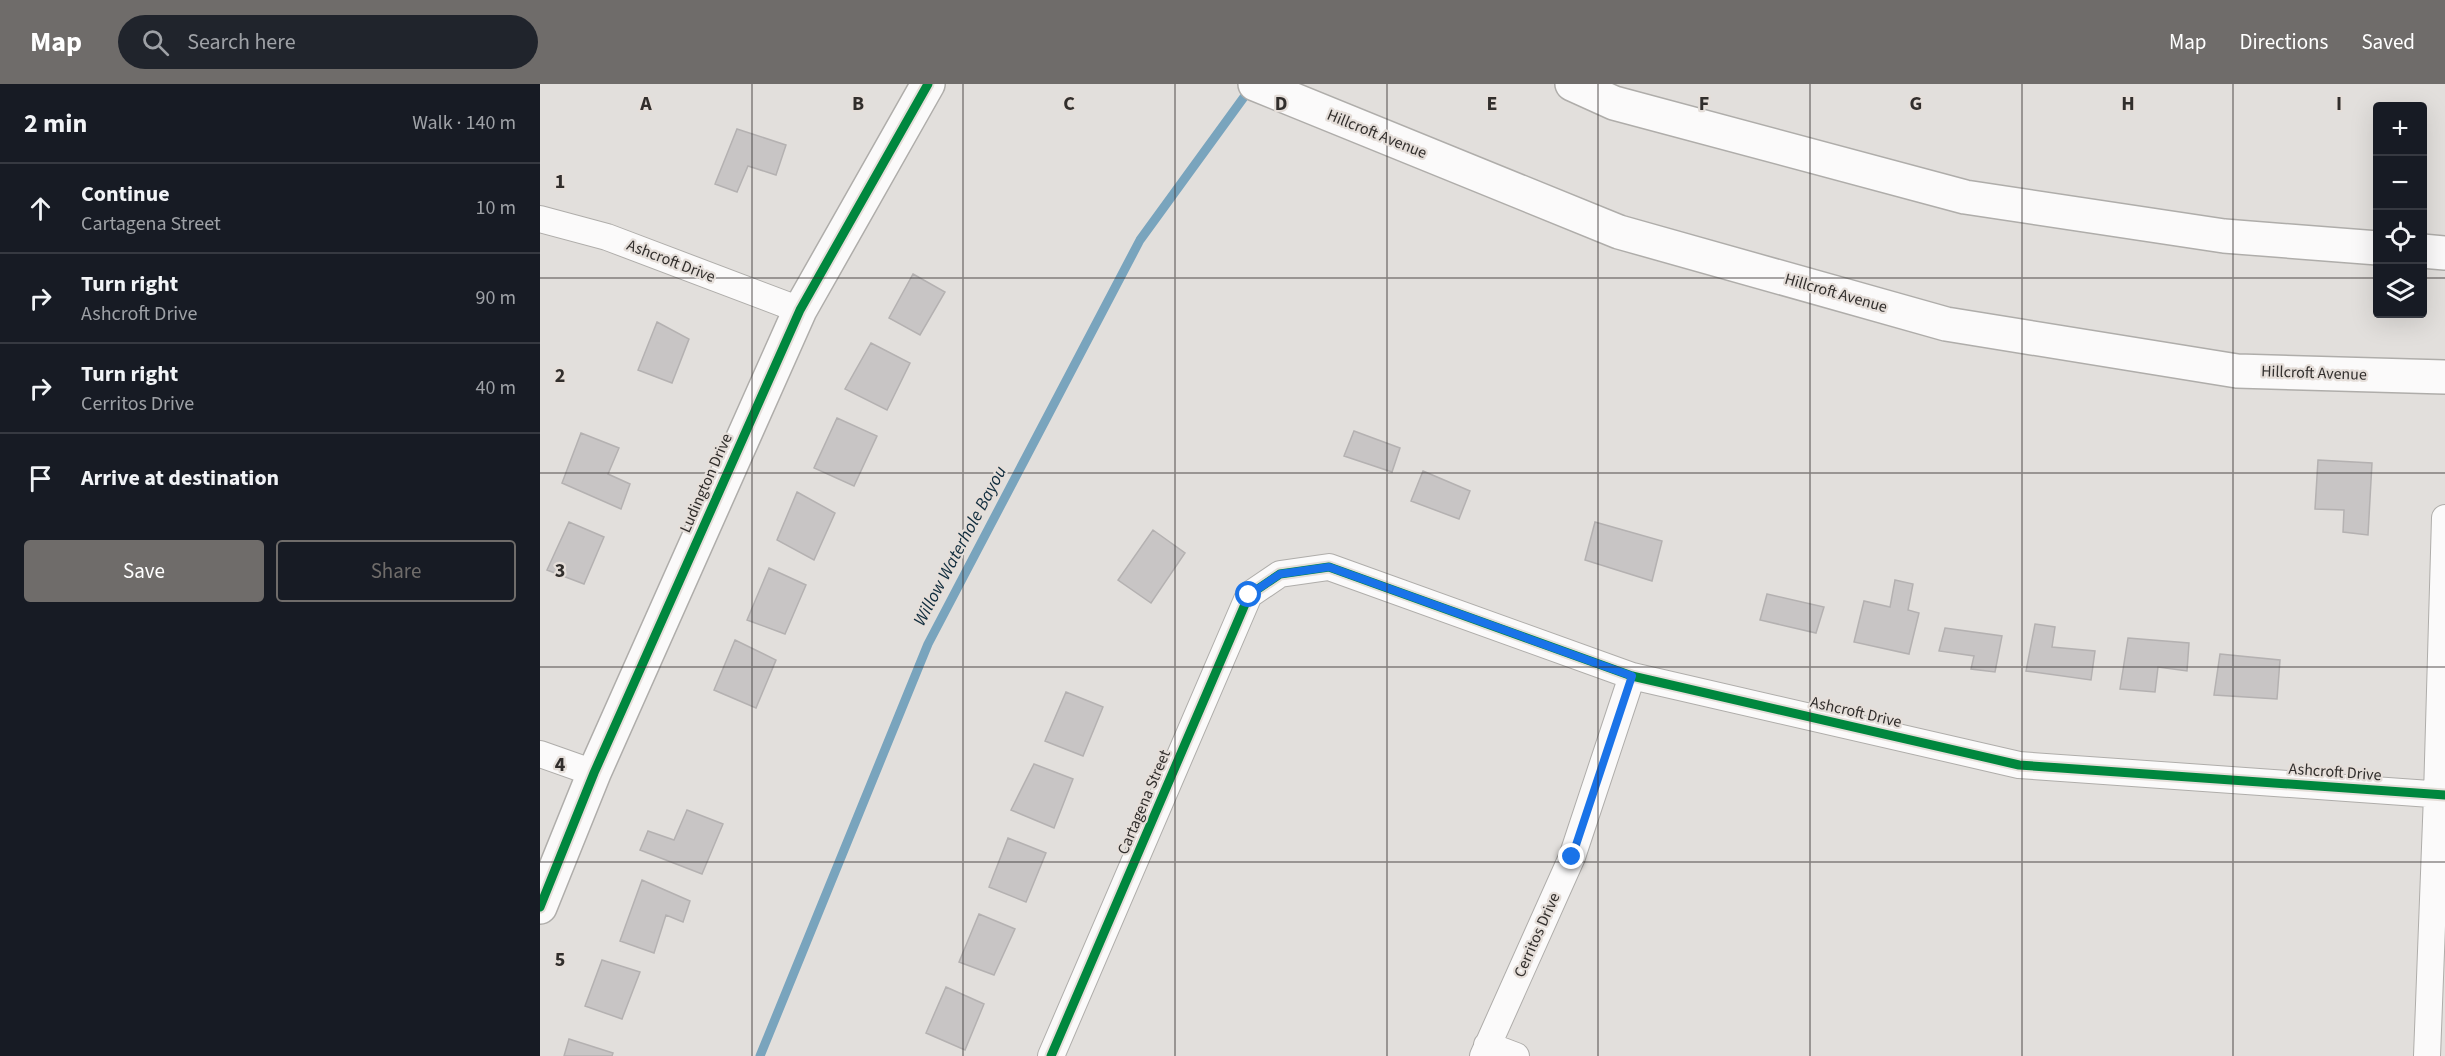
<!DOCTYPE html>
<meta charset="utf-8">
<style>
body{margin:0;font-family:"Source Sans 3",sans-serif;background:#20242c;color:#f1f3f6}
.controls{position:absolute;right:18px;top:18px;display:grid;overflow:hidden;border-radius:6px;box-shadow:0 6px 24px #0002}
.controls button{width:54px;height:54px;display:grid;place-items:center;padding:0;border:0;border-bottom:2px solid #363941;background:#171b24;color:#f1f3f6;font:30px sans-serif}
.stop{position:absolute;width:18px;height:18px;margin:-14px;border:4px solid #1a73e8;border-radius:50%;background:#fff}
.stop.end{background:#1a73e8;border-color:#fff;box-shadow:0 2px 6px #0008}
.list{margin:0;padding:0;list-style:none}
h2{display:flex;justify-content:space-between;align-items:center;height:78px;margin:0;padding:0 24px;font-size:26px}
h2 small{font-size:20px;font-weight:400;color:#9ea1a6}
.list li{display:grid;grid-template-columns:39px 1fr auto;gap:18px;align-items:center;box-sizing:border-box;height:90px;padding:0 24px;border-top:2px solid #363941}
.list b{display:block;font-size:22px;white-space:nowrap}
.list p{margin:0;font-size:20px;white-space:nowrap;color:#9ea1a6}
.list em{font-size:20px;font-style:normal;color:#9ea1a6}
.actions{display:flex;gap:12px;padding:18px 24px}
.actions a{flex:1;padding:14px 0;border:2px solid #6f6c6a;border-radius:6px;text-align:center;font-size:21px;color:#6f6c6a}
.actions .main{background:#6f6c6a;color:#fff}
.icon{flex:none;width:33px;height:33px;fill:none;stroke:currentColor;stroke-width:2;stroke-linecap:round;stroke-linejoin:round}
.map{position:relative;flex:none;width:1905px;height:972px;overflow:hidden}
header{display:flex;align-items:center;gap:36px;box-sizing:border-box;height:84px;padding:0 30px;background:#6f6c6a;color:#fff}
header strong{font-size:28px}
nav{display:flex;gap:33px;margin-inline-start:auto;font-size:21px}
.search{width:420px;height:54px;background:#20242c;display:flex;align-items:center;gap:15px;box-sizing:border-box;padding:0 21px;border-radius:33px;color:#9ea1a6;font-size:22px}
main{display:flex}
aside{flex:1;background:#171b24}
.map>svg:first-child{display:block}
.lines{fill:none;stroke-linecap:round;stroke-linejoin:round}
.stream{stroke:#79a4bd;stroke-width:9}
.building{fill:#c8c5c5;stroke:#b4b1b1;stroke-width:1.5}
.street-casing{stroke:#afadaa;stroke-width:28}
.secondary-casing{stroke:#afadaa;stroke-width:36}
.primary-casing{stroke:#afadaa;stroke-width:36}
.street{stroke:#fbfafa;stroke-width:26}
.secondary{stroke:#fbfafa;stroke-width:33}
.primary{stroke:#fbfafa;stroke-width:33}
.cycleway-casing{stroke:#e5ded9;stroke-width:13}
.cycleway{stroke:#00873e;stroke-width:9}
.route{stroke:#1a73e8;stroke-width:8}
.grid{fill:none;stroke:#312e2c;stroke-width:1.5;stroke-opacity:0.55}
.labels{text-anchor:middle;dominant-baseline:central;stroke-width:4.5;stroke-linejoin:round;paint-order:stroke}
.street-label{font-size:16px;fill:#312e2c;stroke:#e5ded9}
.water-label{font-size:18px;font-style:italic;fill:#0f2c3d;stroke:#e5ded9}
.grid-label{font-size:20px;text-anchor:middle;font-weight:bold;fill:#312e2c;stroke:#e5ded9;stroke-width:4.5;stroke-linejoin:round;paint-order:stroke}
</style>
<header>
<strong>Map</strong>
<div class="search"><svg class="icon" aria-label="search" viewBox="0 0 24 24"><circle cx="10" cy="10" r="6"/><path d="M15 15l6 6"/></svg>Search here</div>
<nav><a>Map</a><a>Directions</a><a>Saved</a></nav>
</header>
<main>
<aside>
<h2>2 min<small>Walk · 140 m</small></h2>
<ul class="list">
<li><svg class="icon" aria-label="ahead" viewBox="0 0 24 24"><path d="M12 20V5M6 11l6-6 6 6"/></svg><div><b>Continue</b><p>Cartagena Street</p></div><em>10 m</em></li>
<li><svg class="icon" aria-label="right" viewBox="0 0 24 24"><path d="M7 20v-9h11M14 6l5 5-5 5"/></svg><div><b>Turn right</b><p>Ashcroft Drive</p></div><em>90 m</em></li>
<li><svg class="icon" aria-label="right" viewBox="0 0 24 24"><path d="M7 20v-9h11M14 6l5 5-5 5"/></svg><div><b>Turn right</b><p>Cerritos Drive</p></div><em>40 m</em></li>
<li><svg class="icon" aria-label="arrive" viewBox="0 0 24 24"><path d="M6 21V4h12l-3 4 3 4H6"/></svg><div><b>Arrive at destination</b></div></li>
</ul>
<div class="actions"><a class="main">Save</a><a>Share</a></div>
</aside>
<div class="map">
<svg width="1905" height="972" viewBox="0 0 1905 972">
<rect width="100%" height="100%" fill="#e2dfdc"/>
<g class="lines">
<path class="stream" d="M220,972L388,560L600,156L712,2"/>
</g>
<path class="building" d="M197,45L246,61L236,91L208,82L197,108L175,100Z
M373,190L405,208L380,251L349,234Z
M117,238L149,255L132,299L98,286Z
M331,259L370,279L347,326L305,305Z
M297,334L337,352L314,402L274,384Z
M814,347L860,364L852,388L804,372Z
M41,349L79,364L68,390L90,400L81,425L22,399Z
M1778,376L1832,379L1828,451L1803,448L1804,426L1775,425Z
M883,387L930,407L919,435L871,417Z
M257,408L295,429L274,476L237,456Z
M29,438L64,453L44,500L7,486Z
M1055,438L1122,457L1112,497L1045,476Z
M613,446L645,469L611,519L578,496Z
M229,484L266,501L245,550L207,536Z
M1355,496L1373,500L1368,526L1379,529L1369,570L1314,558L1324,517L1350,523Z
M1227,510L1284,523L1276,549L1220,536Z
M1495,540L1515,543L1512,563L1555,567L1551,596L1486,587Z
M1405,544L1462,552L1455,588L1431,585L1434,572L1399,567Z
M1588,554L1649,559L1647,587L1618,583L1615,608L1580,605Z
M195,556L236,576L216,624L174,606Z
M1680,570L1740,576L1737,615L1674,611Z
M526,608L563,623L543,672L505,657Z
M494,680L533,695L514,744L471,726Z
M147,726L183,740L162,790L100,766L108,747L134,756Z
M468,754L506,769L486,818L449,803Z
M102,796L150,817L143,838L126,831L114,869L80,857Z
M439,830L475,845L454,891L419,878Z
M62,876L100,888L82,935L45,922Z
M406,903L444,920L425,966L386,949Z
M29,955L73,969L72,972H24Z"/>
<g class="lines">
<defs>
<path id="street" d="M0,135L67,153L260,226
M0,670L54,689
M947,961L976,972
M511,972L709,511L740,490L789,483L1092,592L1479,681L1905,711
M943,972L1032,773L1092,592
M1887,972L1897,711L1905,434"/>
<path id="secondary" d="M0,823L54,689L260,226L388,0"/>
<path id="primary" d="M715,0L1079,148L1406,240L1697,287L1905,293
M1032,0L1074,19L1425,113L1684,152L1838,164
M1882,167L1905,169"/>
</defs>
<use href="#street" class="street-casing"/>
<use href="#secondary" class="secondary-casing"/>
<use href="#primary" class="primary-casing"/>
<use href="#street" class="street"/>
<use href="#secondary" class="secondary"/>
<use href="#primary" class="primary"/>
<defs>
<path id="cycleway" d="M0,823L54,689L260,226L388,0
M511,972L709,511L740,490L789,483L1092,592L1479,681L1905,711"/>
</defs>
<use href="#cycleway" class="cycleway-casing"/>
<use href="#cycleway" class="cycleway"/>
</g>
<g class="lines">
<path class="route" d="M709,511L740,490L789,483L1092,592L1032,773"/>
</g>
<path class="grid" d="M212,0V972M423,0V972M635,0V972M847,0V972M1058,0V972M1270,0V972M1482,0V972M1693,0V972M0,194H1838M1882,194H1905M0,389H1905M0,583H1905M0,778H1905"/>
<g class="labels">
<g class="street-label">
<text transform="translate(837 50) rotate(22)">Hillcroft Avenue</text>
<text transform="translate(131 177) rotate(21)">Ashcroft Drive</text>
<text transform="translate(1296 209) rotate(16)">Hillcroft Avenue</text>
<text transform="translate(1774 289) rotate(2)">Hillcroft Avenue</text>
<text transform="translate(166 399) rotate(-66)">Ludington Drive</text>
<text transform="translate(1316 628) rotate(13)">Ashcroft Drive</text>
<text transform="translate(1795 688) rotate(4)">Ashcroft Drive</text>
<text transform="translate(604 718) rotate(-67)">Cartagena Street</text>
<text transform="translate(997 851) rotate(-66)">Cerritos Drive</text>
</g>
<g class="water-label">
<text transform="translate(420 462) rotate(-62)">Willow Waterhole Bayou</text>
</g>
</g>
<g class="grid-label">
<text x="106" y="26">A</text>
<text x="318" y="26">B</text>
<text x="529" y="26">C</text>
<text x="741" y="26">D</text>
<text x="952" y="26">E</text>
<text x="1164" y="26">F</text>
<text x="1376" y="26">G</text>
<text x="1588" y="26">H</text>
<text x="1799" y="26">I</text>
<text x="20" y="104">1</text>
<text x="20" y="298">2</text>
<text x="20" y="493">3</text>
<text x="20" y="687">4</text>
<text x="20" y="882">5</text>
</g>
</svg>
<div class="controls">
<button>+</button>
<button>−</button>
<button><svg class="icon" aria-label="locate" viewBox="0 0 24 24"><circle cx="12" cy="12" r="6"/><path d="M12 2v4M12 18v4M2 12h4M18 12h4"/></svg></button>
<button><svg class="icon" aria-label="layers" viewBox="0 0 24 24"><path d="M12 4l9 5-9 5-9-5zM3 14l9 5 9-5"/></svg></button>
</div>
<div class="stop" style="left:709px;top:511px"></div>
<div class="stop end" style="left:1032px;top:773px"></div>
</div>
</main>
